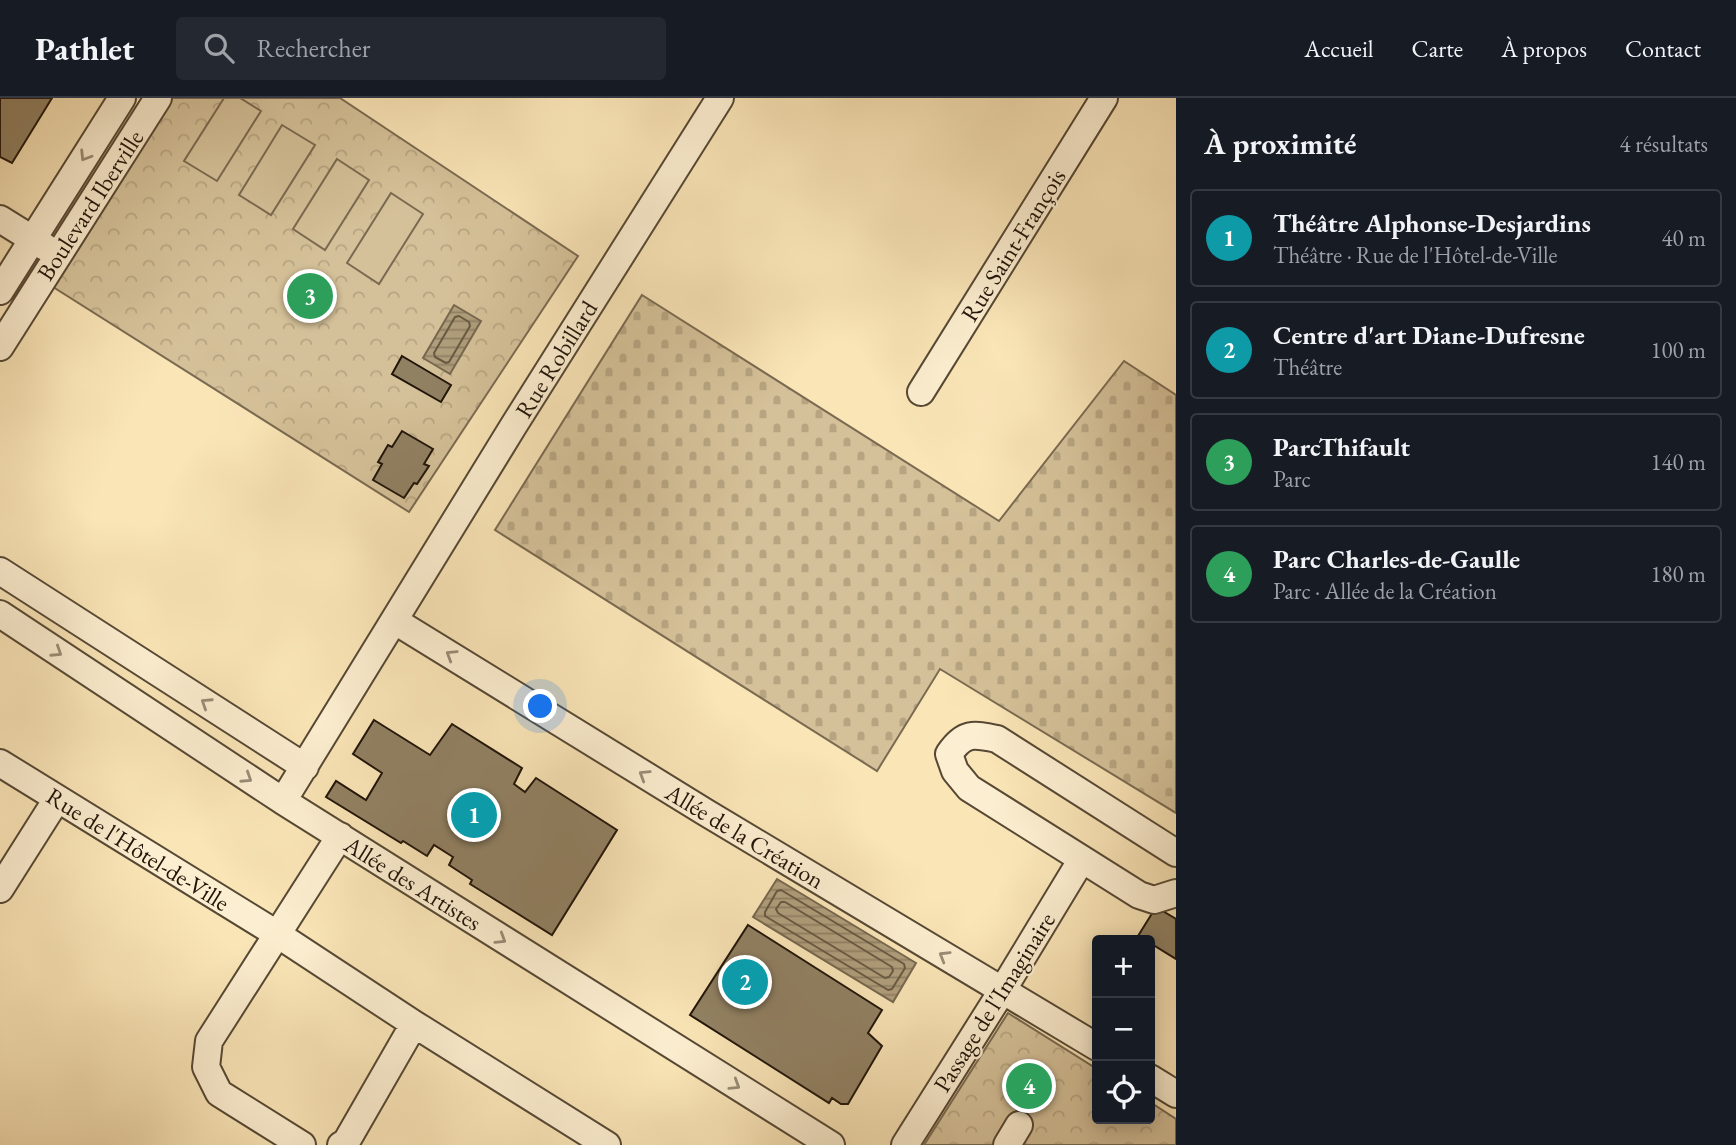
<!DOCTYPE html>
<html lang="fr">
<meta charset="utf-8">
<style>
body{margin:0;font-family:"EB Garamond",serif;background:#242831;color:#f1f3f6}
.controls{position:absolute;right:21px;bottom:21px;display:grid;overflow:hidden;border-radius:7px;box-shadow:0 4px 18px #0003}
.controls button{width:63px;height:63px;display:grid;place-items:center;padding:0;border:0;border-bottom:2px solid #363941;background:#171b24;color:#f1f3f6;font:35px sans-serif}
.you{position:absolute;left:541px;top:609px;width:24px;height:24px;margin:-18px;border:5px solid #fff;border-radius:50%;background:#1a73e8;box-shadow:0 0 0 10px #1a73e833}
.badge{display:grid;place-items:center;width:46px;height:46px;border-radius:50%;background:#ea580c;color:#fff;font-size:23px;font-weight:700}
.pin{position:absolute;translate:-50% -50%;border:4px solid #fff;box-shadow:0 2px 7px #0006}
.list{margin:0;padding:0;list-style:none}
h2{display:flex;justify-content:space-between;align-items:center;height:91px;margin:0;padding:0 28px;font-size:30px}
h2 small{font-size:23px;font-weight:400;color:#9ea1a6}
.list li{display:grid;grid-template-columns:46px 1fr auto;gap:21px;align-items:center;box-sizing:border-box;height:98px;margin:0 14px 14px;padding:0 14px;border:2px solid #363941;border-radius:7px}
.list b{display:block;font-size:26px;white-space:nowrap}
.list p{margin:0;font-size:23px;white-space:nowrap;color:#9ea1a6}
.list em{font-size:23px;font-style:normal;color:#9ea1a6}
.icon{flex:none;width:38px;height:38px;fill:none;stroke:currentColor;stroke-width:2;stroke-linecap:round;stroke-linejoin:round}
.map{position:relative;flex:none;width:1176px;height:1047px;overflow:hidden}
header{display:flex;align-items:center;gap:42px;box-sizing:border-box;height:98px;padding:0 35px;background:#171b24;border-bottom:2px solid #363941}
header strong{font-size:33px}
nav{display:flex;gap:38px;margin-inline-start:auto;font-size:24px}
.search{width:490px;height:63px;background:#242831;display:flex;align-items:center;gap:18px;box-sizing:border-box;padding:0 24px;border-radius:7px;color:#9ea1a6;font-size:26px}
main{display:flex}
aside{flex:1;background:#171b24}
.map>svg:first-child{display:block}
.cemetery{fill:url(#cemetery-stones);stroke:#7a6a51;stroke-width:2}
.park{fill:url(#park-crowns);stroke:#7a6a51;stroke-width:2}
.garden{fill:#d5c199;stroke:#7a6a51;stroke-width:2}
.water{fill:url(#water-rules);stroke:#76674e;stroke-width:2}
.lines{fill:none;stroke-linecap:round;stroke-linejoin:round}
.shore{stroke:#685942;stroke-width:2}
.building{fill:#918163;stroke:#201409;stroke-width:2}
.minor-casing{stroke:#564834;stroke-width:30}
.minor{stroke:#fceed0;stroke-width:26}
.oneway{stroke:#998c76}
.labels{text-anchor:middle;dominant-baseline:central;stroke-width:5;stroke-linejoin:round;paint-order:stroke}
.street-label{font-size:24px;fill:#201409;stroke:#fceed0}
</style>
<header>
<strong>Pathlet</strong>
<div class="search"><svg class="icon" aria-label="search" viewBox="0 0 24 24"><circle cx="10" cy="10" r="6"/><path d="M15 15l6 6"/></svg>Rechercher</div>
<nav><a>Accueil</a><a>Carte</a><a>À propos</a><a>Contact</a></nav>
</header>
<main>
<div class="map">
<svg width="1176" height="1047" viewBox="0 0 1176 1047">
<defs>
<pattern id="cemetery-stones" width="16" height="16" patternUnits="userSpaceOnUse" patternTransform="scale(1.75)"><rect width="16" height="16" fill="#d5c199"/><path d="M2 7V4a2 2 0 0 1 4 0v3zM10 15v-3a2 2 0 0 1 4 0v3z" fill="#b7a582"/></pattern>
<pattern id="park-crowns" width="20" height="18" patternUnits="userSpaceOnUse" patternTransform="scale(1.75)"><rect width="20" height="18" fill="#d5c199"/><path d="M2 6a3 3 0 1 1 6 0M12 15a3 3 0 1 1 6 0" fill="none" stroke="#b7a582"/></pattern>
<pattern id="water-rules" width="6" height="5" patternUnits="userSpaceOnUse" patternTransform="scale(1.75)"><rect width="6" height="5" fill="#b09e7c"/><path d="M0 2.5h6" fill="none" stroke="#8f8064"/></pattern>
</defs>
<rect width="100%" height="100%" fill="#fae5b7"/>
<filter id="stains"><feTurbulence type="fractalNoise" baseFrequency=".00286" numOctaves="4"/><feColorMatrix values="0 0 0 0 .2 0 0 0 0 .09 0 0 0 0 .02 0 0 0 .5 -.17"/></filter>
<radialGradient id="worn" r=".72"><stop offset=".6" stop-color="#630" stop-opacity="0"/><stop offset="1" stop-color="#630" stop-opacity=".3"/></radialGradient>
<path class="cemetery" d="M642,197L999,423L1124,263L1176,297V715L940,571L877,673L495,432Z"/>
<path class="park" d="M158,0H340L578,158L409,414L42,182Z
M1008,915L1097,971V1021H1150V1004L1176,1021V1047H924Z"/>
<path class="garden" d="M224,0H240L261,13L217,83L184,63Z
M282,27L315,47L271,117L239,97Z
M337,61L369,82L325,152L293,131Z
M391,95L423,116L379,186L347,165Z"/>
<path class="water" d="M454,207L481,223L450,276L423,260Z
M777,781L916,865L893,904L753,819Z"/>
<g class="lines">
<path class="shore" d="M459,218L469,224L470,228L449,264L446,265L435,259L434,255L455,219Z
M781,792L904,866L905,870L892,891L888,892L765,818V814L777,793Z
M781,804H785L892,869L893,873L889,879L885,880L778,815L776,811Z"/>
</g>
<path class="building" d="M0,0H52L12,65L0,59Z
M402,258L451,287L441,304L392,276Z
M402,333L433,351L424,366L429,368L417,386L414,385L404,400L373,382L382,366L378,364L388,347L392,349Z
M374,622L430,657L452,626L522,670L514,686L525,694L536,680L617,732L552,837L470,786L472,782L449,767L453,759L434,747L427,758L403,743L401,745L326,699L336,683L366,702L382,675L353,656Z
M1156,809L1176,821V861L1150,845V842L1138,838Z
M748,827L882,912L868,935L882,948L848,1006H841L832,1000L829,1005L690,917Z"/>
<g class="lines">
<defs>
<path id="minor" d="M0,121L45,149
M0,193L122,0
M0,249L158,0
M921,294L1104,0
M0,473L305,669
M0,516L283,703L831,1047
M395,523L705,714L1097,949
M0,665L277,836L414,926L607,1047
M283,703L514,327L720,0
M1176,755L997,641C973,636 964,634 949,656L955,673L969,690L1139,797L1154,802L1176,795
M0,791L57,701
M1150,980L1176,996
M302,1047L219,995L206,969L209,943L340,738
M341,1047L345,1046L414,926
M905,1047L1002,893L1082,761
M1007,1047L1019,1027"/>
</defs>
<use href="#minor" class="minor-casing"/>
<use href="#minor" class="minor"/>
</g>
<defs><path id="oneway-chevron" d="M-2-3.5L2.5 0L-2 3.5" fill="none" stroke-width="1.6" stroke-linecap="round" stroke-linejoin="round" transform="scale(1.75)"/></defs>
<g class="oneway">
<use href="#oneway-chevron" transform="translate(85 58) rotate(122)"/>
<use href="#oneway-chevron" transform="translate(57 554) rotate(33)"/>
<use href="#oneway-chevron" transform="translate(451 557) rotate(-148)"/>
<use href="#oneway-chevron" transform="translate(206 605) rotate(-147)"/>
<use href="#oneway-chevron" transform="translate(644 677) rotate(-148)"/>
<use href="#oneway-chevron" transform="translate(247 680) rotate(33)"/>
<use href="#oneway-chevron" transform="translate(501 841) rotate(32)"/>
<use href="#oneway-chevron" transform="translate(944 858) rotate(-149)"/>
<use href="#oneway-chevron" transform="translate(735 987) rotate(32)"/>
</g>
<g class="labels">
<g class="street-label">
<text transform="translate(90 107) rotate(-57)">Boulevard Iberville</text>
<text transform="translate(1013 147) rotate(-58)">Rue Saint-François</text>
<text transform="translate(556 261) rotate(-58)">Rue Robillard</text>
<text transform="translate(745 738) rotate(31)">Allée de la Création</text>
<text transform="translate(138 751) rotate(32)">Rue de l'Hôtel-de-Ville</text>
<text transform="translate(413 785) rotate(32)">Allée des Artistes</text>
<text transform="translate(994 904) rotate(-58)">Passage de l'Imaginaire</text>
</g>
</g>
<rect width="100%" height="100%" filter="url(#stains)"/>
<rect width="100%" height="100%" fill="url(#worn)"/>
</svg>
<div class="controls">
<button>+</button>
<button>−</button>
<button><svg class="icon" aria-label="locate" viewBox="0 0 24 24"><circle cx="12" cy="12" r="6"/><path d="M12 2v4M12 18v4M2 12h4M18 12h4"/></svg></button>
</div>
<div class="you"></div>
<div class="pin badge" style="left:474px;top:717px;background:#0f9aa8">1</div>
<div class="pin badge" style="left:745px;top:884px;background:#0f9aa8">2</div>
<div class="pin badge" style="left:310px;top:198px;background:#2e9e5b">3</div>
<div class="pin badge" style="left:1029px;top:988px;background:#2e9e5b">4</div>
</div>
<aside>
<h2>À proximité<small>4 résultats</small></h2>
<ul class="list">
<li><span class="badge" style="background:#0f9aa8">1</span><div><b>Théâtre Alphonse-Desjardins</b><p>Théâtre · Rue de l'Hôtel-de-Ville</p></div><em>40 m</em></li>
<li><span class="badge" style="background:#0f9aa8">2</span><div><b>Centre d'art Diane-Dufresne</b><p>Théâtre</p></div><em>100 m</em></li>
<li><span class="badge" style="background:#2e9e5b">3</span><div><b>ParcThifault</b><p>Parc</p></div><em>140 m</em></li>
<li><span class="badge" style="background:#2e9e5b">4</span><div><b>Parc Charles-de-Gaulle</b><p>Parc · Allée de la Création</p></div><em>180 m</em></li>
</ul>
</aside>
</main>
